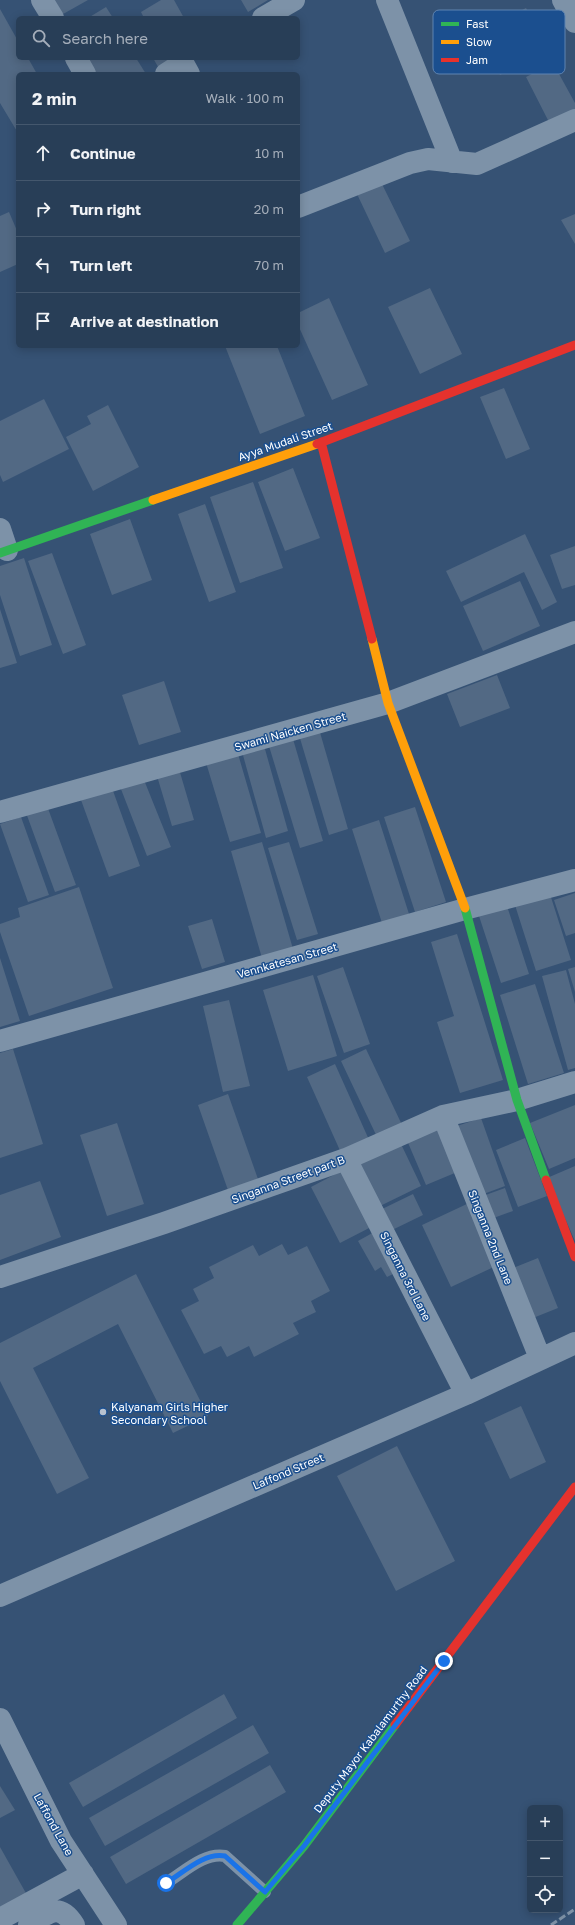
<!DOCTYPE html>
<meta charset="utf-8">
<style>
body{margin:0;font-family:"Golos Text",sans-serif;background:#30455d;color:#f1f3f6}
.controls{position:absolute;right:12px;bottom:12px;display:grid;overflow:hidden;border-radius:6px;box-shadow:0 2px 10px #0003}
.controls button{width:36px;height:36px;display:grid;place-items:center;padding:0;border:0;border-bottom:1px solid #44576d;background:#283e57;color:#f1f3f6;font:20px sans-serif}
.stop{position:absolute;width:12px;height:12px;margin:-9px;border:3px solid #1a73e8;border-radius:50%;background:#fff}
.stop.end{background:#1a73e8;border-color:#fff;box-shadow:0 1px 4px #0008}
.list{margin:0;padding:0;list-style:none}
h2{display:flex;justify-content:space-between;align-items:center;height:52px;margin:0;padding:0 16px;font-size:17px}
h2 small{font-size:13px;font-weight:400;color:#a5aeba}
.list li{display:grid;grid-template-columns:26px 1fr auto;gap:12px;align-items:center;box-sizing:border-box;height:56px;padding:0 16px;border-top:1px solid #44576d}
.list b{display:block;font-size:15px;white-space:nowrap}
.list em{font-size:13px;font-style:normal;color:#a5aeba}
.icon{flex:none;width:22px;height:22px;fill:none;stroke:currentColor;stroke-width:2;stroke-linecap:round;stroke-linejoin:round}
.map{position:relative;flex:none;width:575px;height:1925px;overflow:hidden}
.search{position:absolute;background:#283e57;box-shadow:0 2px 10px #0003;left:16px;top:16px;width:284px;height:44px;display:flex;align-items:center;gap:10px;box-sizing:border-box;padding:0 14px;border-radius:6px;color:#a5aeba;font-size:15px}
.panel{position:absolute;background:#283e57;box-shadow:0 2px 10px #0003;left:16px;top:72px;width:284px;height:276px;border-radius:6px}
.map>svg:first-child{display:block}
.building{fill:#526984}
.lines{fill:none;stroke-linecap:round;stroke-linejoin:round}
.lane{stroke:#7d92a8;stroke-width:12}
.street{stroke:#7d92a8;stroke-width:22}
.fast{stroke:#30b455;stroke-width:9}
.slow{stroke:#ff9f0a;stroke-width:9}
.jam{stroke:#e5322d;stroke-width:9}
.rail{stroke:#7e92a7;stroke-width:3;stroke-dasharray:7 3;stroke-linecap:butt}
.route{stroke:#1a73e8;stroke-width:5}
.poi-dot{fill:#b9c2ce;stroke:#1b4f8f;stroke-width:1.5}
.labels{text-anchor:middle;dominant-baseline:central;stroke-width:3;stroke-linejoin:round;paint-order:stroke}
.street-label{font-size:11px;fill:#fff;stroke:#1b4f8f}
.poi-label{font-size:11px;fill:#fff;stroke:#1b4f8f;text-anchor:start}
.key{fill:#1b4f8f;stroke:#5f84b1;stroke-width:1}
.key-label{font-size:11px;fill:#fff}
</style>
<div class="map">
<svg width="575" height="1925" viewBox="0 0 575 1925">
<rect width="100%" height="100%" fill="#365274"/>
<path class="building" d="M43,0H88L56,18Z
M161,0H174L184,18H144L141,12Z
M241,0H268L248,12Z
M106,7L113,18H88Z
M526,8L548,51L500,75L479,32Z
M0,9L18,41V58H28L37,74H18V133L0,103Z
M81,58H136L146,74H91Z
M153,58H184L161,72Z
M553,63L575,103V111L550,124L526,77Z
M381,182L410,241L385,253L357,194Z
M9,212L18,233V264L0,272V216Z
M575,214V244L561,220Z
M430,288L462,354L420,374L388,307Z
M329,298L368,385L332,400L298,325V313Z
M225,346H277L305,416L260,434Z
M504,388L530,449L506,459L480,397Z
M44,399L69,449L3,482L0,475V421Z
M108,405L139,467L93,491L66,437L91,424L87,416Z
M293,468L320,538L285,551L258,482Z
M253,482L283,568L240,583L210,497Z
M205,504L236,592L209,602L178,514Z
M130,519L152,580L112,595L90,534Z
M525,534L557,602L542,610L524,572L461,602L446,571Z
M575,546V585L562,589L550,555Z
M52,553L86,645L63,654L28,561Z
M24,558L52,645L20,656L0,595V566Z
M520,581L540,626L483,651L463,606Z
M0,609L17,663L0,668Z
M497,675L510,708L460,727L447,694Z
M164,681L181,732L139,745L122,695Z
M319,729L348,829L329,835L299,735Z
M293,739L323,841L300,848L269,746Z
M263,742L288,831L266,838L241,748Z
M236,747L261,833L230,842L204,756Z
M179,769L194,820L172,826L157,776Z
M142,775L171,847L147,856L119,784Z
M112,788L140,866L109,877L81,800Z
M46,803L76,885L55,892L25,810Z
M415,807L446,902L415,912L384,817Z
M21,817L49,895L28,902L0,824Z
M379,820L409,914L382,923L352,829Z
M262,842L293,949L262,958L231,851Z
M289,842L318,934L297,940L268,848Z
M79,887L113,988L29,1016L0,932V924L20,917L18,908Z
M549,891L571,960L536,971L514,902Z
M575,893V933L566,936L554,900Z
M507,906L529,974L501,983L479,916Z
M212,919L225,962L202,969L188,926Z
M457,934L503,1080L460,1093L437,1022L454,1016L431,942Z
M0,958L20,1021L0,1027Z
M343,967L370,1044L344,1053L317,976Z
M575,967V992L568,969Z
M566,970L575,1004V1068L568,1070L542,976Z
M313,975L337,1056L288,1071L263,990Z
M535,984L564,1073L528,1084L500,995Z
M229,1000L250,1086L223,1092L203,1006Z
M13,1049L43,1144L0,1158V1053Z
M366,1049L403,1127L378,1139L341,1061Z
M335,1064L370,1142L342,1155L307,1077Z
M228,1094L259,1182L229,1193L198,1105Z
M575,1105V1158L549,1169L530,1123Z
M481,1118L505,1186L481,1195L457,1126Z
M117,1123L144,1204L107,1216L80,1135Z
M441,1123L462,1170L426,1185L406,1138Z
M525,1138L547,1196L518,1207L496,1150Z
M401,1144L421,1186L380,1206L360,1164Z
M575,1166V1241L547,1178Z
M347,1168L375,1225L340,1243L311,1187Z
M40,1181L61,1237L0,1260V1195Z
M505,1188L513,1211L488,1220L480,1197Z
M413,1194L423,1215L388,1232L378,1211Z
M469,1203L498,1265L451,1287L422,1225Z
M376,1231L399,1271L387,1277L381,1267L375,1271L358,1241Z
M282,1244L288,1255L307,1246L330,1291L311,1301L316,1312L293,1323L299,1334L254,1357L249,1346L227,1357L221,1346L204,1354L181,1310L199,1301L193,1289L214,1278L209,1267L253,1245L259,1256Z
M538,1258L558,1308L533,1318L513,1268Z
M136,1274L208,1416L173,1433L118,1324L33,1368L89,1478L57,1494L0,1381V1343Z
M521,1406L546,1462L510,1479L484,1423Z
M397,1446L455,1561L396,1591L337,1476Z
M224,1694L237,1718L83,1807L69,1783Z
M253,1725L269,1753L105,1846L89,1818Z
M270,1765L286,1792L126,1884L110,1857Z
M0,1786L15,1810L0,1818Z
M0,1847L27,1895L0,1911Z"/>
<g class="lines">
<path class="lane" d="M166,1883C183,1873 204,1852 225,1856L265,1892"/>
<path class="street" d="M42,0L53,18
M387,0L452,162
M563,0L575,22
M263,18L294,0
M76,58L85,74
M166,74L183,63L189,74
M298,207L410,163L428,159L477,164L575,120
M0,529L7,550
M0,812L388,703L575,632
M0,1041L465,909L575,880
M443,1116L540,1358
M346,1159L466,1394
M0,1277L164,1223L346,1159L443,1116L517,1100L575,1082
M0,1596L466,1394L575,1343
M0,1719L61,1841L116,1925
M0,1919L83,1874
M29,1925C48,1913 59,1901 74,1925"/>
<path class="fast" d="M0,553L153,500
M465,908L517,1100L546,1180
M237,1925L304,1846L395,1725"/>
<path class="slow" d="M153,500L317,444
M372,639L388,703L465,908"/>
<path class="jam" d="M321,442L372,639
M317,444L575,345
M546,1180L575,1257
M395,1725L575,1487"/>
<path class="rail" d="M551,1925L575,1909"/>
</g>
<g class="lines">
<path class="route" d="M166,1883C183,1873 204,1852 225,1856L265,1892L304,1846L444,1661"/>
</g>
<circle class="poi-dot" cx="103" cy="1412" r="4"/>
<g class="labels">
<g class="street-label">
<text transform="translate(285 441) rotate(-19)">Ayya Mudali Street</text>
<text transform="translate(290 731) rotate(-16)">Swami Naicken Street</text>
<text transform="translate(287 960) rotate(-16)">Vennkatesan Street</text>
<text transform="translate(288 1179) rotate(-20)">Singanna Street part B</text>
<text transform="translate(491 1237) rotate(68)">Singanna 2nd Lane</text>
<text transform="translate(406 1276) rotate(63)">Singanna 3rd Lane</text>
<text transform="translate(288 1471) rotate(-23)">Laffond Street</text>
<text transform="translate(370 1739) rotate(-53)">Deputy Mayor Kabalamurthy Road</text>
<text transform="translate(54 1824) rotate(61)">Laffond Lane</text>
</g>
<g class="poi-label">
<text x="111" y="1406">Kalyanam Girls Higher<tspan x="111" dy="13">Secondary School</tspan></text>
</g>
</g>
<rect x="433" y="10" width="132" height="64" rx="6" class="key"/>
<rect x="441" y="22" width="18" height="4" fill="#30b455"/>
<rect x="441" y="40" width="18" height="4" fill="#ff9f0a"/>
<rect x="441" y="58" width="18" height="4" fill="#e5322d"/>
<g class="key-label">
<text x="466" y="28">Fast</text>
<text x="466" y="46">Slow</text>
<text x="466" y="64">Jam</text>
</g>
</svg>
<div class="controls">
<button>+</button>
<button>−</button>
<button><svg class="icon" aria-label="locate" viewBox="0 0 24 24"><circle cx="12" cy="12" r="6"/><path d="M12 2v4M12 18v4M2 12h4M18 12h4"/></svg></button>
</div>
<div class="stop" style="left:166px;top:1883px"></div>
<div class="stop end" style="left:444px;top:1661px"></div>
<div class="search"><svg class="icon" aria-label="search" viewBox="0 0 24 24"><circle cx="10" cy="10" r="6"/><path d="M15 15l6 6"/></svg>Search here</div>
<section class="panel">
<h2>2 min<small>Walk · 100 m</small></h2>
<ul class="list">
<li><svg class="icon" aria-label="ahead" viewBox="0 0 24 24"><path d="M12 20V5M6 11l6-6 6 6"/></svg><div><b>Continue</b></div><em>10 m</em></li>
<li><svg class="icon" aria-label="right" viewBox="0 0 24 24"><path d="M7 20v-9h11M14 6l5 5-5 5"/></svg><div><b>Turn right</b></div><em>20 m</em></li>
<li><svg class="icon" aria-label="left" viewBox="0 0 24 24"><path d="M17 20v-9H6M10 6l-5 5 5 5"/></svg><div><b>Turn left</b></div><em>70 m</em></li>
<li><svg class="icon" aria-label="arrive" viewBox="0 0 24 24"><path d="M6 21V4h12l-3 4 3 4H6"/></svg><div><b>Arrive at destination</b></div></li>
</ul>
</section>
</div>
